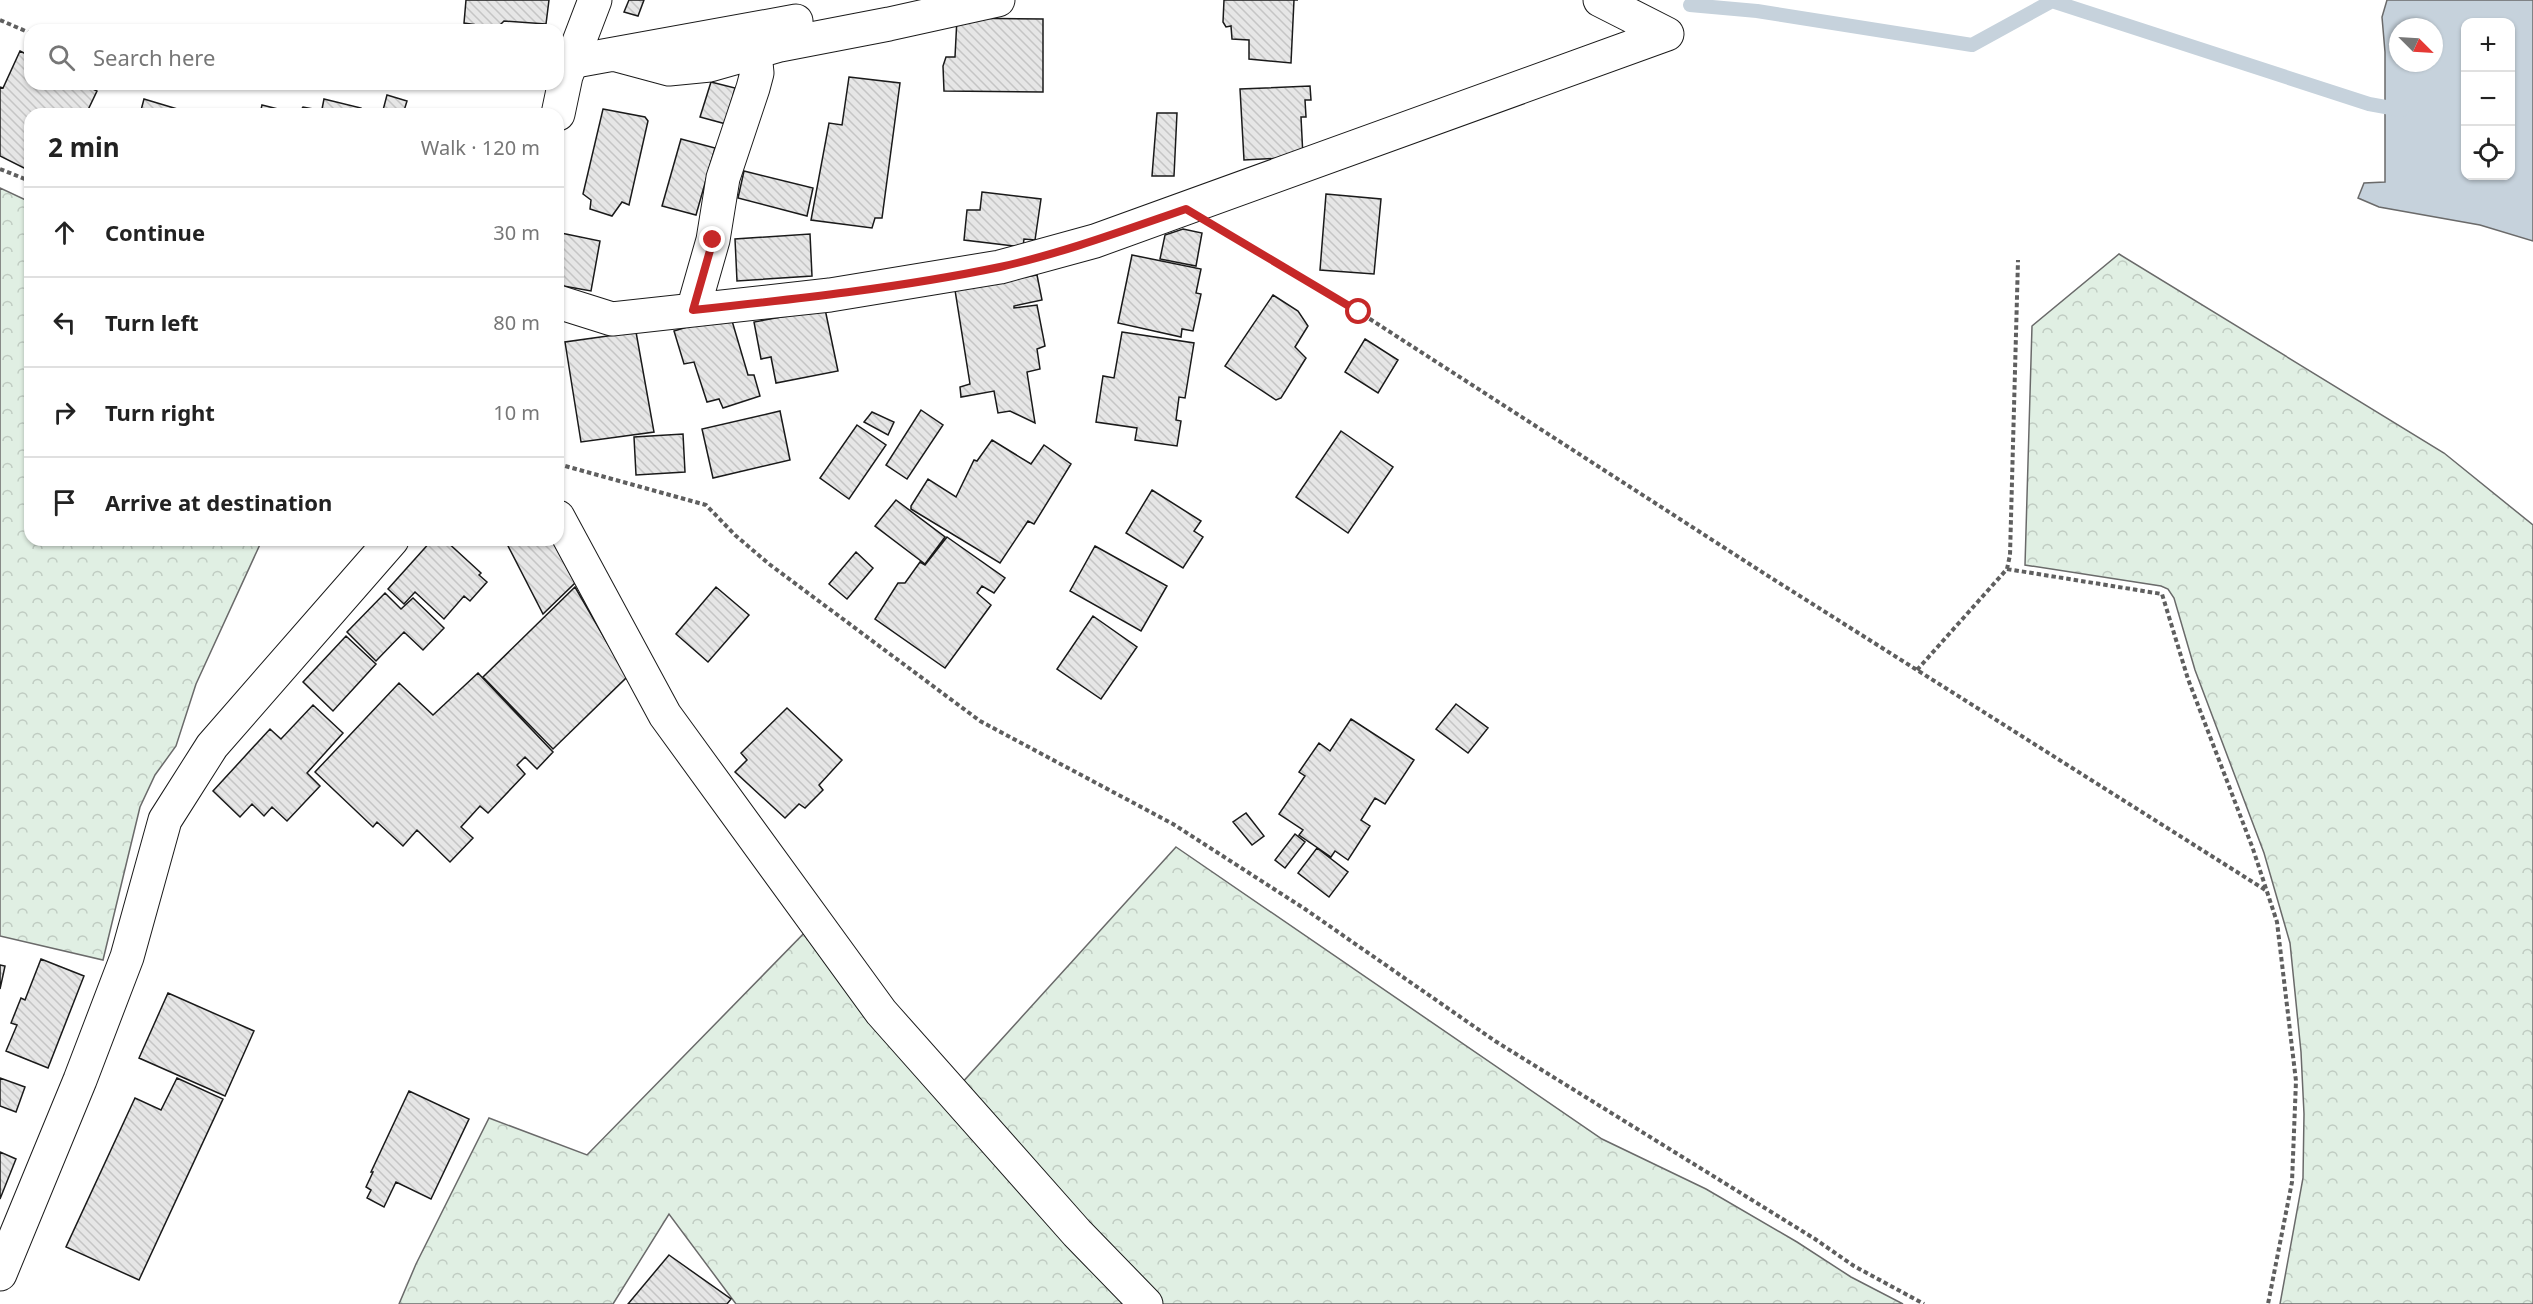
<!DOCTYPE html>
<meta charset="utf-8">
<style>
body{margin:0;font-family:"Noto Sans",sans-serif;background:#f2f2f2;color:#222}
.controls{position:absolute;right:18px;top:18px;display:grid;overflow:hidden;border-radius:12px;box-shadow:0 2px 4px #0004}
.controls button{width:54px;height:54px;display:grid;place-items:center;padding:0;border:0;border-bottom:2px solid #e0e0e0;background:#fff;color:#222;font:30px sans-serif}
.compass{position:absolute;left:2389px;top:18px;width:54px;height:54px;border-radius:50%;background:#fff;box-shadow:0 2px 4px #0004;rotate:114deg}
.stop{position:absolute;width:18px;height:18px;margin:-14px;border:4px solid #c62828;border-radius:50%;background:#fff}
.stop.end{background:#c62828;border-color:#fff;box-shadow:0 2px 6px #0008}
.list{margin:0;padding:0;list-style:none}
h2{display:flex;justify-content:space-between;align-items:center;height:78px;margin:0;padding:0 24px;font-size:26px}
h2 small{font-size:20px;font-weight:400;color:#767676}
.list li{display:grid;grid-template-columns:39px 1fr auto;gap:18px;align-items:center;box-sizing:border-box;height:90px;padding:0 24px;border-top:2px solid #e0e0e0}
.list b{display:block;font-size:22px;white-space:nowrap}
.list em{font-size:20px;font-style:normal;color:#767676}
.icon{flex:none;width:33px;height:33px;fill:none;stroke:currentColor;stroke-width:2;stroke-linecap:round;stroke-linejoin:round}
.map{position:relative;flex:none;width:2533px;height:1304px;overflow:hidden}
.search{position:absolute;background:#fff;box-shadow:0 2px 4px #0004;left:24px;top:24px;width:540px;height:66px;display:flex;align-items:center;gap:15px;box-sizing:border-box;padding:0 21px;border-radius:18px;color:#767676;font-size:22px}
.panel{position:absolute;background:#fff;box-shadow:0 2px 4px #0004;left:24px;top:108px;width:540px;height:438px;border-radius:18px}
.map>svg:first-child{display:block}
.forest{fill:url(#forest-crowns);stroke:#6a6a6a;stroke-width:1.5}
.water{fill:#c6d2dc;stroke:#6a6a6a;stroke-width:1.5;fill-rule:evenodd}
.lines{fill:none;stroke-linecap:round;stroke-linejoin:round}
.stream{stroke:#c6d2dc;stroke-width:14}
.building{fill:url(#building-back-hatch);stroke:#1a1a1a;stroke-width:1.5}
.street-casing{stroke:#1a1a1a;stroke-width:35}
.secondary-casing{stroke:#1a1a1a;stroke-width:35}
.path{stroke:#5f5f5f;stroke-width:4;stroke-dasharray:4.5 3;stroke-linecap:butt}
.street{stroke:#fff;stroke-width:33}
.secondary{stroke:#fff;stroke-width:33}
.route{stroke:#c62828;stroke-width:8}
</style>
<div class="map">
<svg width="2533" height="1304" viewBox="0 0 2533 1304">
<defs>
<pattern id="forest-crowns" width="20" height="18" patternUnits="userSpaceOnUse" patternTransform="scale(1.5)"><rect width="20" height="18" fill="#e0efe3"/><path d="M2 6a3 3 0 1 1 6 0M12 15a3 3 0 1 1 6 0" fill="none" stroke="#c0ccc2"/></pattern>
<pattern id="building-back-hatch" width="6" height="6" patternUnits="userSpaceOnUse" patternTransform="scale(1.5)"><rect width="6" height="6" fill="#e6e6e6"/><path d="M-1 5l2 2M0 0l6 6M5-1l2 2" fill="none" stroke="#c5c5c5"/></pattern>
</defs>
<rect width="100%" height="100%" fill="#fff"/>
<path class="forest" d="M0,188L30,202V540H262L196,684L176,746L155,775L140,807L103,960L0,936Z
M2119,254L2444,453L2533,525V1304H2280L2303,1178L2304,1114L2301,1052L2290,943L2264,853L2195,670L2174,598L2168,589L2161,586L2025,565L2032,326Z
M1176,847L1602,1139L1706,1189L1797,1242L1851,1277L1903,1304H736L669,1214L613,1304H399L416,1264L489,1118L587,1155L815,922L950,1096Z"/>
<path class="water" d="M2387,0H2533V241L2480,225L2379,207L2358,198L2364,183L2385,182V52L2382,17ZM2466,22H2510V176H2466ZM2398,27H2434V63H2398Z"/>
<g class="lines">
<path class="stream" d="M1690,5L1757,11L1972,45L2052,1L2369,104L2402,110"/>
</g>
<path class="building" d="M466,0H549L546,24L504,21L497,28L464,23Z
M629,0H644L638,16L624,12Z
M1224,0H1298H1294L1291,63L1249,59V40L1232,39L1231,26L1226,27L1223,22Z
M957,18L1043,19V92L944,91L943,66L946,57H955Z
M20,51L30,56V84H90L89,87L97,91L86,114H30V171L0,156V87L3,88Z
M849,77L900,83L882,218H875L872,228L811,220L829,123L842,125Z
M711,82L735,88L726,124L700,117Z
M1310,86L1311,100H1305L1306,117H1301L1303,157L1244,160L1240,89Z
M387,95L407,101L403,114H382Z
M144,99L194,114H140Z
M324,99L361,108L360,114H321Z
M262,105L298,114L303,107L314,109L313,114H260Z
M603,109L645,117L648,121L629,205L622,202L612,216L590,209L591,200L583,194Z
M1157,113H1177L1174,176H1152Z
M681,139L715,148L696,215L662,206Z
M744,171L813,188L807,216L738,198Z
M982,192L1041,199L1035,240L1024,239L1023,247L964,240L967,210H980Z
M1326,194L1381,199L1374,274L1320,270Z
M1183,229L1202,233L1196,266L1160,259L1165,235Z
M561,233L600,241L591,291L558,285V247Z
M810,234L812,276L737,281L735,239Z
M1132,255L1201,269L1196,293L1201,294L1193,331L1182,329L1181,337L1118,323Z
M1037,275L1042,300L1014,306V308L1037,305L1045,346L1037,349L1040,369L1027,372L1035,423L1010,411L998,413L994,391L961,397L960,387L970,384L955,290Z
M1273,295L1298,311L1308,326L1295,347L1306,358L1281,398L1276,400L1225,366Z
M825,309L838,371L776,383L771,357L761,359L754,322Z
M730,314L748,375H754L760,396L723,408L719,399L707,402L694,362L684,364L674,331Z
M636,332L654,432L581,442L565,342Z
M1122,332L1194,343L1185,398L1179,397L1176,420L1181,421L1177,446L1135,440L1137,428L1096,422L1103,376L1114,378Z
M1365,339L1398,360L1378,393L1345,372Z
M921,410L943,425L907,479L886,465Z
M780,411L790,460L713,478L702,429Z
M872,412L894,422L888,435L864,422Z
M857,425L886,445L849,499L820,478Z
M1341,431L1393,467L1348,533L1296,497Z
M683,434L685,472L636,475L634,437Z
M992,440L1031,464L1044,445L1071,464L1034,524L1028,521L1000,563L911,509V506L928,479L956,497L974,460L977,461Z
M1152,490L1201,521L1194,531L1203,537L1183,568L1126,533Z
M896,500L945,537L925,564L875,526Z
M947,537L1005,578L994,593L982,586L977,593L991,605L945,668L875,619L898,583H905L920,562L925,565Z
M432,540H445L481,573L479,575L487,582L470,601L464,596L444,619L415,592L404,604L388,589Z
M505,540H552L575,583L543,614Z
M1095,546L1167,586L1141,631L1070,591Z
M856,552L873,568L847,599L829,584Z
M575,587L627,677L553,749L483,677Z
M716,587L749,615L708,662L676,634Z
M385,593L401,609L413,598L444,628L423,650L404,632L376,661L347,632Z
M1093,616L1137,647L1101,699L1057,669Z
M346,636L376,664L333,711L303,682Z
M478,673L553,752L537,769L525,757L517,765L525,774L488,813L480,806L461,827L473,838L450,862L417,830L403,846L377,822L373,827L315,772L399,683L433,715Z
M1456,704L1488,728L1468,753L1436,729Z
M313,705L343,733L307,773L320,786L287,821L272,807L264,816L252,804L240,817L213,791L270,729L281,739Z
M787,708L842,760L819,785L823,790L805,808L799,804L785,818L735,772L747,760L741,753Z
M1351,719L1414,760L1385,804L1375,798L1361,820L1370,826L1348,860L1335,851L1331,857L1299,835L1303,830L1279,814L1305,776L1299,772L1319,743L1330,751Z
M1246,813L1264,836L1252,845L1233,822Z
M1295,834L1305,842L1285,868L1275,860Z
M1317,848L1348,872L1329,897L1298,873Z
M41,959L84,976L48,1068L6,1051L17,1025L11,1023L21,998L25,1000Z
M0,965L5,966L0,989Z
M168,993L254,1031L225,1096L139,1058Z
M0,1078L25,1087L16,1112L0,1106Z
M177,1078L223,1099L139,1280L66,1247L135,1098L161,1110Z
M409,1091L469,1119L431,1199L396,1182L384,1207L367,1198L371,1190L366,1187L373,1172H371Z
M0,1152L16,1159L0,1199Z
M669,1255L731,1299L727,1304H628Z"/>
<g class="lines">
<defs>
<path id="street" d="M1600,0L1667,34
M617,55L669,69L710,65L780,45L889,24L998,0
M570,62L796,21
M558,302L612,319L830,295L1000,267L1095,241L1667,34
M693,310L713,240L723,178L753,88L757,73L755,53
M558,517L665,715L881,1012L1077,1233L1146,1304"/>
<path id="secondary" d="M558,114L566,76L595,0
M0,1274L80,1080L127,957L165,820L212,746L392,540"/>
</defs>
<use href="#street" class="street-casing"/>
<use href="#secondary" class="secondary-casing"/>
<path class="path" d="M0,20L30,33
M0,169L30,181
M1228,234L1359,312L1765,574L2267,891
M558,464L706,505L735,535L769,564L980,721L1173,824L1305,909L1495,1041L1815,1239L1854,1266L1924,1304
M2007,569L2162,594L2188,679L2253,849L2277,922L2296,1081L2292,1182L2268,1304
M1917,670L2007,569L2010,555L2018,260"/>
<use href="#street" class="street"/>
<use href="#secondary" class="secondary"/>
</g>
<g class="lines">
<path class="route" d="M713,240L693,310C796,299 899,288 1000,267C1063,253 1125,230 1186,209L1359,312"/>
</g>
</svg>
<div class="controls">
<button>+</button>
<button>−</button>
<button><svg class="icon" aria-label="locate" viewBox="0 0 24 24"><circle cx="12" cy="12" r="6"/><path d="M12 2v4M12 18v4M2 12h4M18 12h4"/></svg></button>
</div>
<svg class="compass" viewBox="-18 -18 36 36"><path d="M0-13l5 13h-10z" fill="#e53935"/><path d="M0 13l5-13h-10z" fill="#767676"/></svg>
<div class="stop" style="left:1359px;top:312px"></div>
<div class="stop end" style="left:713px;top:240px"></div>
<div class="search"><svg class="icon" aria-label="search" viewBox="0 0 24 24"><circle cx="10" cy="10" r="6"/><path d="M15 15l6 6"/></svg>Search here</div>
<section class="panel">
<h2>2 min<small>Walk · 120 m</small></h2>
<ul class="list">
<li><svg class="icon" aria-label="ahead" viewBox="0 0 24 24"><path d="M12 20V5M6 11l6-6 6 6"/></svg><div><b>Continue</b></div><em>30 m</em></li>
<li><svg class="icon" aria-label="left" viewBox="0 0 24 24"><path d="M17 20v-9H6M10 6l-5 5 5 5"/></svg><div><b>Turn left</b></div><em>80 m</em></li>
<li><svg class="icon" aria-label="right" viewBox="0 0 24 24"><path d="M7 20v-9h11M14 6l5 5-5 5"/></svg><div><b>Turn right</b></div><em>10 m</em></li>
<li><svg class="icon" aria-label="arrive" viewBox="0 0 24 24"><path d="M6 21V4h12l-3 4 3 4H6"/></svg><div><b>Arrive at destination</b></div></li>
</ul>
</section>
</div>
